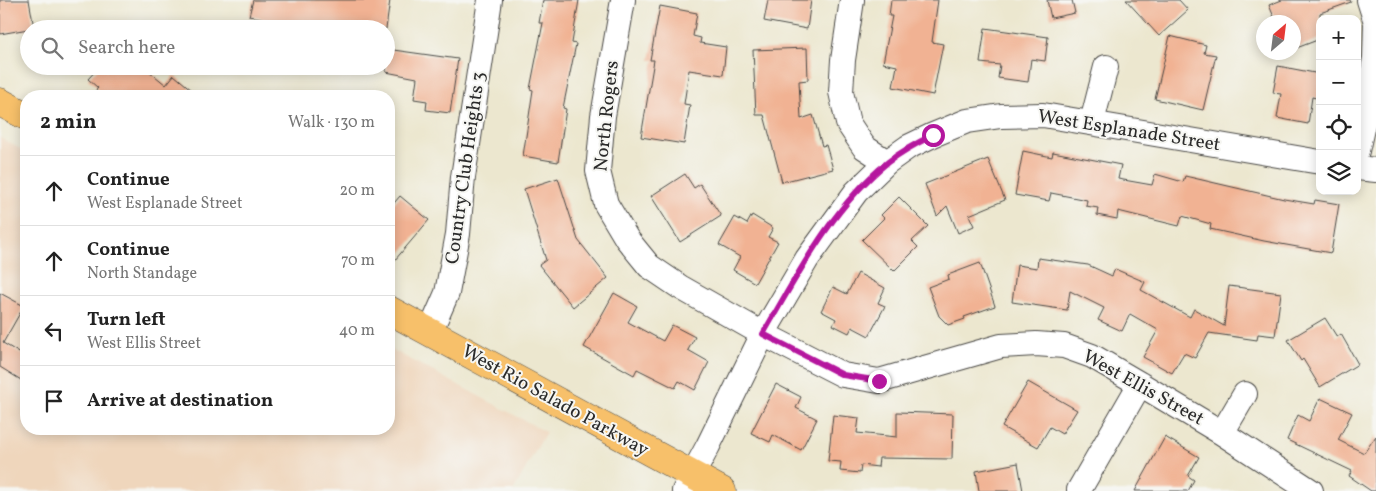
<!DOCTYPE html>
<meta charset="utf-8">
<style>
body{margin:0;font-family:Vollkorn,serif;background:#f2f2f2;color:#222}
.controls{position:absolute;right:15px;top:15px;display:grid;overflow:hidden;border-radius:10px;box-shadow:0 2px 12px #0003}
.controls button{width:45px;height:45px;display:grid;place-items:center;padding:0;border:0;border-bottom:1px solid #e0e0e0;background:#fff;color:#222;font:25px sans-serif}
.compass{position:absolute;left:1256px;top:15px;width:45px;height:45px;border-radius:50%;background:#fff;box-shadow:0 2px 12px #0003;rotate:28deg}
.stop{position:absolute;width:15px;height:15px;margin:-11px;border:4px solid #b5179e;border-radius:50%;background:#fff}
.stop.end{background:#b5179e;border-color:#fff;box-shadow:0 1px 5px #0008}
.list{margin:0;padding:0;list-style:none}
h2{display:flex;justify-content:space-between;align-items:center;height:65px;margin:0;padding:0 20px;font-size:21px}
h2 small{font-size:16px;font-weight:400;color:#767676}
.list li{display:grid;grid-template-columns:32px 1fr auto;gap:15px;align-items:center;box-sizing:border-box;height:70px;padding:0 20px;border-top:1px solid #e0e0e0}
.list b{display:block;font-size:19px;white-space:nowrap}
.list p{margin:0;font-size:16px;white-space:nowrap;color:#767676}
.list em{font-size:16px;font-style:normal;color:#767676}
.icon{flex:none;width:28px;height:28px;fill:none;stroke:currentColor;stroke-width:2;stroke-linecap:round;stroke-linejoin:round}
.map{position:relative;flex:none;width:1376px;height:491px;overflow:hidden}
.search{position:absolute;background:#fff;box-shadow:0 2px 12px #0003;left:20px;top:20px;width:375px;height:55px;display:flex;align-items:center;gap:12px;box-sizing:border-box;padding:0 18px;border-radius:28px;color:#767676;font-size:19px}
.panel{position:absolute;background:#fff;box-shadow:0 2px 12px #0003;left:20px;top:90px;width:375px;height:345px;border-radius:20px}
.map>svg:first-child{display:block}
.built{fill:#efd6bc}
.building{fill:#f1b293}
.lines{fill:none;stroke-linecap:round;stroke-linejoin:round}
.minor-casing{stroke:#484744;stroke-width:26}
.major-casing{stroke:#484744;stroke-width:29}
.minor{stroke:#fff;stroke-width:24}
.major{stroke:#f7c06b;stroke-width:28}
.route{stroke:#b5179e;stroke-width:6}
.labels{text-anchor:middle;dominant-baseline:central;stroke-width:4;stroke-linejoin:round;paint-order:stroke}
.street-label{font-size:19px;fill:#2b2b2b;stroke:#f6f6f2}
</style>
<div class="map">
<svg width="1376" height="491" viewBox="0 0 1376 491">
<rect width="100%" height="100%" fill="#f6f6f2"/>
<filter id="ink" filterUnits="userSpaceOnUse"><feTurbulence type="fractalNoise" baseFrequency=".02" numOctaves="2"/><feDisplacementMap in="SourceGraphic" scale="10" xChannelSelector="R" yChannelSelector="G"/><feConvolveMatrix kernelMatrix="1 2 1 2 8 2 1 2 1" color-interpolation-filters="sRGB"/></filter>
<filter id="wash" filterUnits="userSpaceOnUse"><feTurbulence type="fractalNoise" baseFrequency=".0096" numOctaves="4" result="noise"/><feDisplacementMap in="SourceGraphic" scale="20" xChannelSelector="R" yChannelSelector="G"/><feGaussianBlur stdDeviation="1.12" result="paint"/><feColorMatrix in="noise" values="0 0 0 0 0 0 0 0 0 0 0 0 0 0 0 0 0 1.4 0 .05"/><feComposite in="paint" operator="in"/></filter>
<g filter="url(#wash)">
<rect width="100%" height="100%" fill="#ece7cf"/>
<path class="built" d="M0,138L26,152V429H389V348L546,432L513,491H0Z"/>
<g id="blocks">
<path class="building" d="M0,0H29L34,28L0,34Z
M253,0H390L386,29H297L298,25L249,16Z
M543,0H579L572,43L576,44L563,108L566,109L558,162L523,156L533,90L530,89L543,23H539Z
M768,0H811L807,29L764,21Z
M891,0H938L932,42L943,44L933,95L893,87L897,66L883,63L892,16H889Z
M1047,0H1072L1075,13L1051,18Z
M1126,0H1179L1188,10L1159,36Z
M1282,0H1350L1351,2L1320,13V39L1294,49V22H1276L1269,5Z
M660,6L697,13L693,36L701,38L700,43L726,47L723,75L689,70L684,104L690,105L684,144L641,137L654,60H650Z
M985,28L1048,37L1045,61L1031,59L1028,82L998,78L1000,65L980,63Z
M1170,36L1206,45L1204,53L1216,55L1203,110L1155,99Z
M807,48L808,80L799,81L801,119L813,115L822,146L826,145L833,169L782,182L764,115H756L753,50Z
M386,49L458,59L450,113L426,110L427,101L414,99L417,78L386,72Z
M100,66H143L166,85L174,75L199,96H91L98,88L88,79Z
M1278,66L1320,74V99L1312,97L1308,124L1277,118L1281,94L1273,93Z
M1023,151L1052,157L1053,152L1121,165L1118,179L1152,185L1155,174L1183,182L1185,176L1284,199L1314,204L1315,200L1339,204L1331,253L1264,241L1210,229L1211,224L1182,216L1179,226L1118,211L1117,219L1097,215L1098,208L1086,206L1087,200L1051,193L1049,201L1015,195Z
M988,159L1005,200L969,215L974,226L958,233L947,206L937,216L925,184Z
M685,174L694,188L700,184L721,216L680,242L651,196Z
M558,178L578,240L608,278L573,307L539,265L546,260L524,189Z
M400,196L429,220L389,267V209Z
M899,197L928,226L912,241L918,247L894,271L862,240L884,218L881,215Z
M752,215L773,228L768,237L778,242L755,283L733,270L740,257L719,245L735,217L747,224Z
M1038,258L1088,265L1112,276L1115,269L1145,282L1141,290L1190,317L1194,309L1224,326L1229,286L1281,293L1275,336L1258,334L1257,340L1209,333L1195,358L1184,353L1172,373L1143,357L1158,330L1130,314L1122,331L1098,320L1104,308L1070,291L1067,310L1012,302L1017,265L1037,268Z
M980,263L995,306L964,317L965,319L948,325L939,316L928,287L949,279L948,275Z
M858,273L885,288L878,303L885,306L869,336L852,327L849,333L833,325L836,319L821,311L833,287L847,294Z
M0,293L24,306L3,343L26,357V383L0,367Z
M614,293L637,306L628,322L663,341L672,325L695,337L688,350L709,362L695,390L679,381L675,388L637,369L634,375L584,347Z
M1325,318L1337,337L1341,334L1358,364L1320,387L1303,359L1301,361L1288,340Z
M1028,382L1077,410L1062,434L1050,427L1038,447L1002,427Z
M776,384L801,397L796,408L817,419L801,450L773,435L770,442L751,433Z
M1320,398L1352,413L1338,440L1364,453L1376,436V491H1371L1349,476L1352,471L1287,440L1298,415L1309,421Z
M897,412L953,414L952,459L879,458L878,467L861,465L860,473L840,471L841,462L828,461L833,415L859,418L857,433L897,437Z
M1165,437L1199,457L1188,476L1194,480L1188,491H1135Z
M1018,463L1023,491H979L976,471Z"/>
</g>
</g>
<g filter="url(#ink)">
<use href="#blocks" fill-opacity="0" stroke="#484744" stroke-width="1"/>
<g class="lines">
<defs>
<path id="minor" d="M623,0L603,116L598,171L606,204L627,239L649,266L680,287L763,334L843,375L879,381L1001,346L1036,344L1064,346L1092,356L1140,384L1222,433L1311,491
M852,0L843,60L841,92L848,123L864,147L887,162
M1092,122L1106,67
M1357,151L1367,106L1375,58L1376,22L1369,0
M1357,168L1376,170
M430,332L447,293L458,234L463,177L490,0
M1222,433L1245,394
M1079,490L1140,384
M684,491L708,446L763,334L807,259L856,192L887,162L908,147L933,135L967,121L1001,116L1043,115L1320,162"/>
<path id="major" d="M0,102L26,116
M389,310L722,491"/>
</defs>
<use href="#minor" class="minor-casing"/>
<use href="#major" class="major-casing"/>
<use href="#minor" class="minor"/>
<use href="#major" class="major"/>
</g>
</g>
<g class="lines" filter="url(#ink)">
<path class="route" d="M879,381L843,375L763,334C798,274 832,207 888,162C902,151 917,143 933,135"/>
</g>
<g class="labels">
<g class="street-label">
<text transform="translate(607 116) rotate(-84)">North Rogers</text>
<text transform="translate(1129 131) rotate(9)">West Esplanade Street</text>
<text transform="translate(466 168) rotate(-82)">Country Club Heights 3</text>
<text transform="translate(1143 388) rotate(29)">West Ellis Street</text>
<text transform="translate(555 401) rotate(29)">West Rio Salado Parkway</text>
</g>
</g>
</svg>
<div class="controls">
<button>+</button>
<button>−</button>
<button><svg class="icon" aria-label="locate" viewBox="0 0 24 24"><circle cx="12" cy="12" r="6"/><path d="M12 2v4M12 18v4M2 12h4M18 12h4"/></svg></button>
<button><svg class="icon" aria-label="layers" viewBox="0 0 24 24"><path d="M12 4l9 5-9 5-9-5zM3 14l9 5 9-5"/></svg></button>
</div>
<svg class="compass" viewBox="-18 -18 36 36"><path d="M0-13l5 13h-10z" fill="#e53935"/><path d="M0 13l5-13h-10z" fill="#767676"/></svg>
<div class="stop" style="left:933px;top:135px"></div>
<div class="stop end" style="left:879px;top:381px"></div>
<div class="search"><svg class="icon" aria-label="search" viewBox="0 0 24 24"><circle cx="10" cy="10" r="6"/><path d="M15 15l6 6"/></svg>Search here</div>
<section class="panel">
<h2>2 min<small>Walk · 130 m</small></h2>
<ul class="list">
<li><svg class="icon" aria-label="ahead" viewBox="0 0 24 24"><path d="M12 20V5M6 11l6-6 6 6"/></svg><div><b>Continue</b><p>West Esplanade Street</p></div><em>20 m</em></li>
<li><svg class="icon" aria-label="ahead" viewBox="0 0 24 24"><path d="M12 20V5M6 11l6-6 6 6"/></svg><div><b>Continue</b><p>North Standage</p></div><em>70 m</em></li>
<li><svg class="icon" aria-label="left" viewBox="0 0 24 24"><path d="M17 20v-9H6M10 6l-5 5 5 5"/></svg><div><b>Turn left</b><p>West Ellis Street</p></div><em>40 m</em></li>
<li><svg class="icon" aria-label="arrive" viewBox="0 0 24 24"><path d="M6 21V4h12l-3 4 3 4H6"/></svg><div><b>Arrive at destination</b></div></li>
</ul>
</section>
</div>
